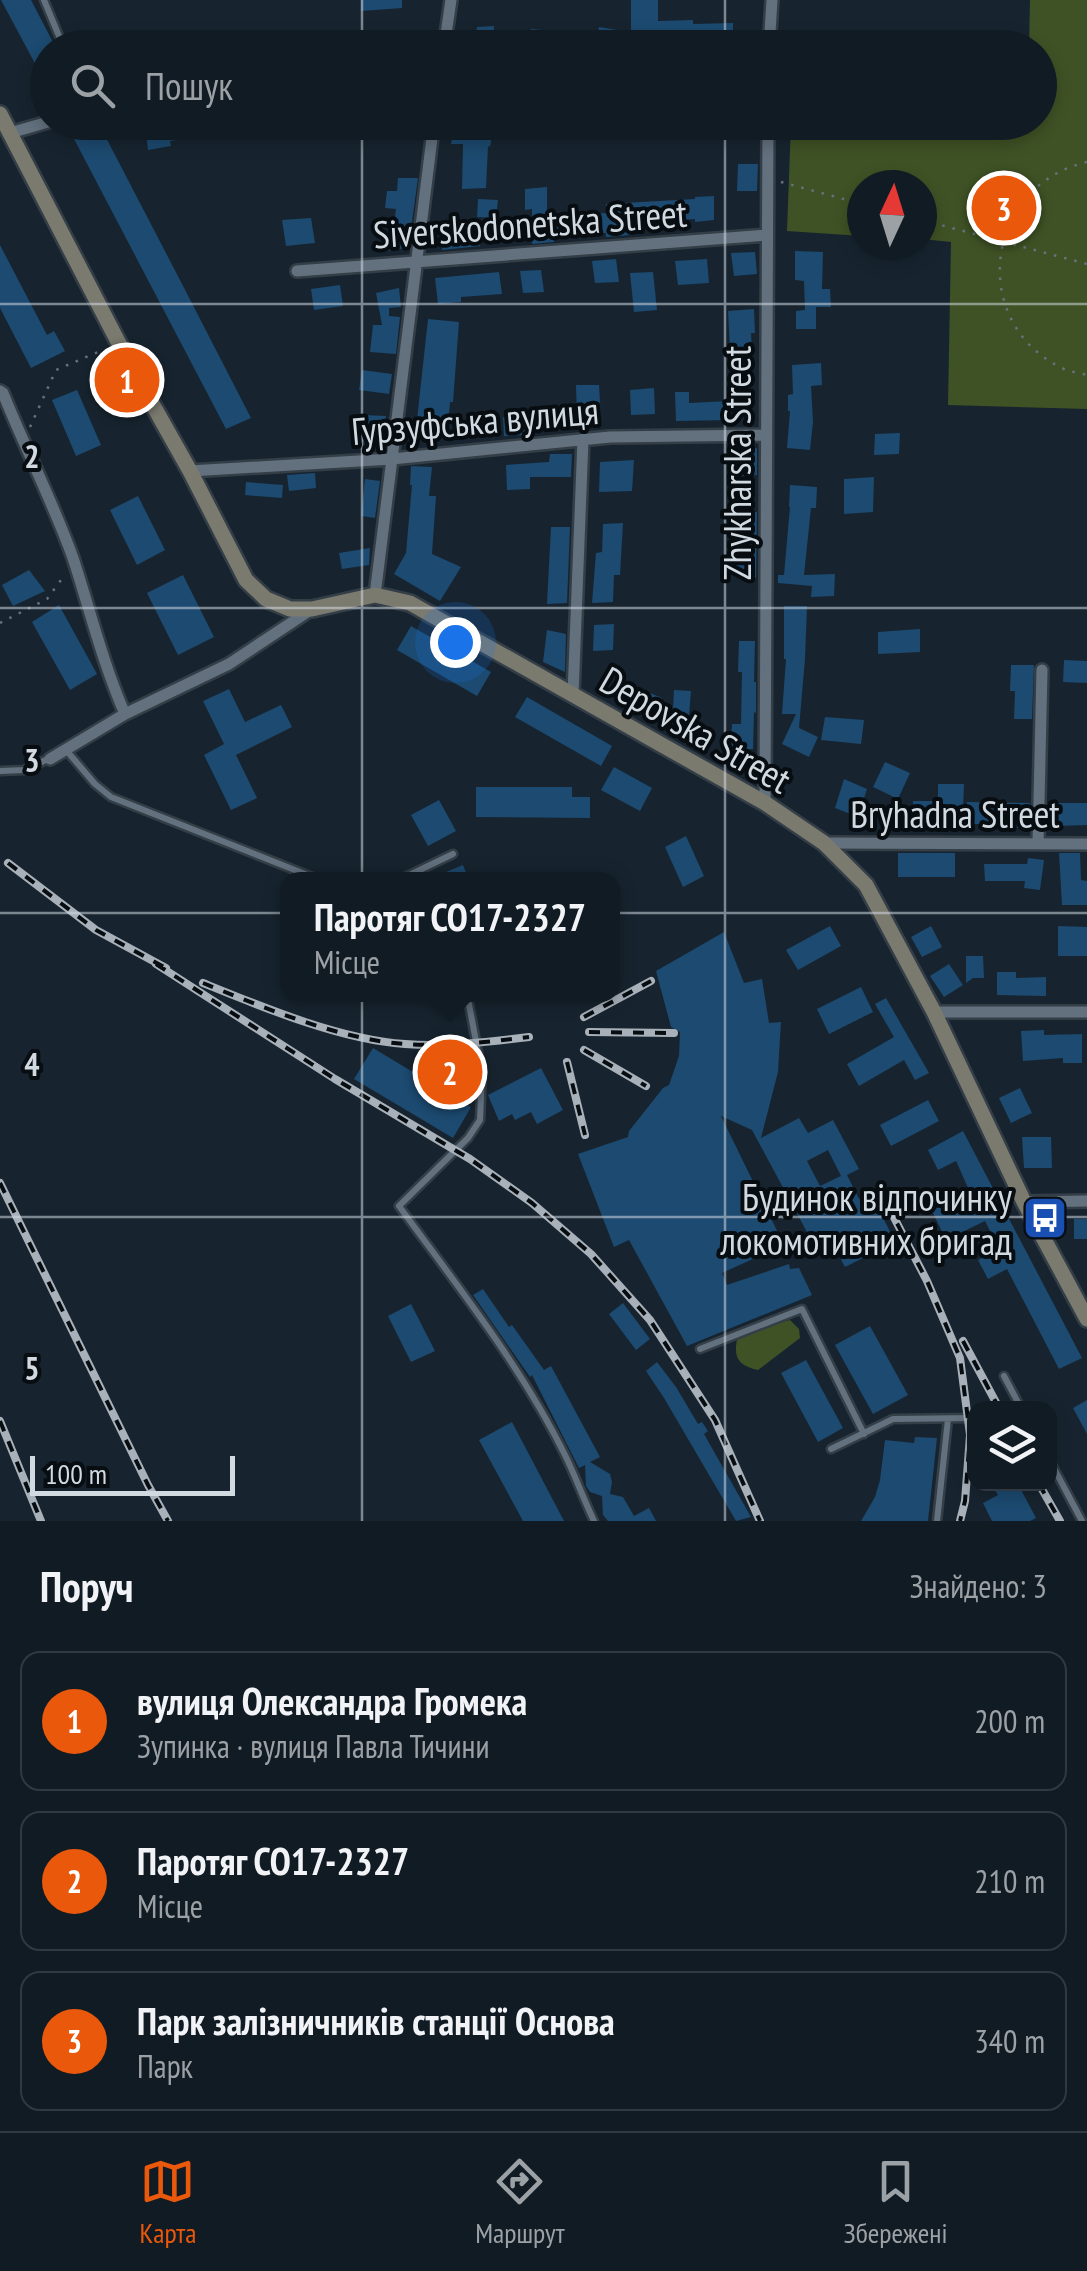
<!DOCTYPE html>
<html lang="uk">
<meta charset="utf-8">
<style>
body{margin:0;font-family:"PT Sans Narrow",sans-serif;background:#1a242b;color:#f1f3f6}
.controls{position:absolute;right:30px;bottom:30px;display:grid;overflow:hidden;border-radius:20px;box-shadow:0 5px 15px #0003}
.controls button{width:90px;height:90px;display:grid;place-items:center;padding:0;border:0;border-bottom:2px solid #303941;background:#111b23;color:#f1f3f6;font:50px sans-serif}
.compass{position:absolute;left:847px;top:170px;width:90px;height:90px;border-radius:50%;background:#111b23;box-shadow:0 5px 15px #0003;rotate:4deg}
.scale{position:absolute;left:30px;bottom:25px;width:205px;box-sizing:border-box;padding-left:10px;border:5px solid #d1d9e1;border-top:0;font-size:28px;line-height:35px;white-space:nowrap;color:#d1d9e1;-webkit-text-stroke:8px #070d11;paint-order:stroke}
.you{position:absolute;left:455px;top:642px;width:35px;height:35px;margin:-25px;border:8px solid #fff;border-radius:50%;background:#1a73e8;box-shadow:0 0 0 15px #1a73e833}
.badge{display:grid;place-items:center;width:65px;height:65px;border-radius:50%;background:#ea580c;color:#fff;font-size:32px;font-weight:700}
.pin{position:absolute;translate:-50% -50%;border:5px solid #fff;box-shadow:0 2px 10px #0006}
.popup{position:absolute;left:280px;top:872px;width:340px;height:130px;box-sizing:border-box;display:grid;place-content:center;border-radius:20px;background:#111b23;filter:drop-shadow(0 2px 8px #0005);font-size:32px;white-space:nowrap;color:#9ca1a6}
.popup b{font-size:38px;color:#f1f3f6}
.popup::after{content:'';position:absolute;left:50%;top:100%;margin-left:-20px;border:20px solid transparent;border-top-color:#111b23}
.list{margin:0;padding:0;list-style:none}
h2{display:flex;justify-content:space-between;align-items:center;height:130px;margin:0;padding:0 40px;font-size:42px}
h2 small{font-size:32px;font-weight:400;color:#9ca1a6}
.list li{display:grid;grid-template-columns:65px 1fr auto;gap:30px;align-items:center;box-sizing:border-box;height:140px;margin:0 20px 20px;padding:0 20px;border:2px solid #303941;border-radius:20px}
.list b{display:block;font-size:38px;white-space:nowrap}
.list p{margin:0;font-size:32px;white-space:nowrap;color:#9ca1a6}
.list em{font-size:32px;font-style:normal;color:#9ca1a6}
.icon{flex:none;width:55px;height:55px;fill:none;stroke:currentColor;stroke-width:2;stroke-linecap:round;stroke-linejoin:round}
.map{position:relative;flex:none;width:1087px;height:1521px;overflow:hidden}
.search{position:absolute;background:#111b23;box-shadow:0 5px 15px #0003;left:30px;right:30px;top:30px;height:110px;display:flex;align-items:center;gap:25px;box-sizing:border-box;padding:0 35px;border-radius:55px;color:#9ca1a6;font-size:38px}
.sheet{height:610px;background:#111b23}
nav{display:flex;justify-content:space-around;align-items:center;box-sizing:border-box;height:140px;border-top:2px solid #303941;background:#111b23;font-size:28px;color:#9ca1a6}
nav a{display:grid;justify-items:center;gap:5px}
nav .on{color:#ea580c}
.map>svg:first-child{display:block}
.green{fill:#3f5225}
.building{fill:#1c4a70;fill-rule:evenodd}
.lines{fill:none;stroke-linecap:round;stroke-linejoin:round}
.lane-casing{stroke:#343e47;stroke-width:11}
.street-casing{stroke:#343e47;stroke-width:16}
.secondary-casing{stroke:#343e47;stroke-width:20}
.path{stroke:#68727c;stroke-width:2.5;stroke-dasharray:2.5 8;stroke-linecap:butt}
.lane{stroke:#63717f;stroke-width:6}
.street{stroke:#63717f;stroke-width:11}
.secondary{stroke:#7b7a6f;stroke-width:15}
.rail-casing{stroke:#a8b1ba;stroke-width:8}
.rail{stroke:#070d11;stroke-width:4;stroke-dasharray:11;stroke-linecap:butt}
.grid{fill:none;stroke:#d1d9e1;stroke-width:2.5;stroke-opacity:0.55}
.labels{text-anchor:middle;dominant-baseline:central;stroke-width:8;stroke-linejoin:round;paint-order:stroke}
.street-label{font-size:38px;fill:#d1d9e1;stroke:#070d11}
.poi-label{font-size:38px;fill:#d1d9e1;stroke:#070d11;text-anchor:end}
.grid-label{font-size:32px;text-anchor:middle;font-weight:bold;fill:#d1d9e1;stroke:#070d11;stroke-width:8;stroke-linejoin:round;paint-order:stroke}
</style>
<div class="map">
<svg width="1087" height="1521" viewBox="0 0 1087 1521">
<rect width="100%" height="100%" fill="#17242f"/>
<path class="green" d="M1030,0H1087V409L948,405L951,242L922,239V185H862V236L787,231L791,123L1040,122V48L1029,47Z
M790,1320L799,1329L800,1338L758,1370C740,1366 733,1359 737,1340L748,1331Z"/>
<path class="building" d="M1,0H31L56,48H48V67L39,71Z
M361,0H402V8L361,11Z
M631,0H658V21L693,20V24L733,23V42L711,43V39L672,40V31L631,32Z
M494,26V48H475L477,27Z
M599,27L623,31L621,48L596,46Z
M531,29L552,31L551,48H530Z
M430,31L433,48H409L406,34Z
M941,36H976L977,48H942Z
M175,122H201L203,136L170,141L171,146L148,150L146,133L176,127Z
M227,122H269L271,134L230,140Z
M293,122H336L337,128L294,136Z
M455,122H469L470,129L493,131L490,147L488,146L486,188L462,189L463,144H451Z
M100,126L181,282L251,418L226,429L73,137Z
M738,164H758L757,191H737Z
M398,178H418L411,229L403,228L406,248L386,251L384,232L393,230L396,209L385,208L387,191H397Z
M547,187V218L606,213V204L695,199V197L714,196V220L695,222V219L630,224V235L606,237V233L554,237V242L532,244V209L525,210V189Z
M478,199L498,200L496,218L477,217Z
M311,218L315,243L286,246L282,220Z
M481,232L480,246L442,250L443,236Z
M0,245L47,335L54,331L65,351L31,368L0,308Z
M795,251L823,252L822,289H830L831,307H816V329H796V311L805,310L804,281L795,280Z
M755,252L757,274L734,276L731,253Z
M616,259L619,282L595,283L592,261Z
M707,259L709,283L678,285L675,261Z
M541,270L544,292L523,293L520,271Z
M499,272L502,294L461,297V302L438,304L435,278Z
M653,272L657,310L634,312L630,273Z
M340,285L343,306L314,310L311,289Z
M399,288L401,307L389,308V316L400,317L396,354L370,352L373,325H382L376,293Z
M754,309L755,333H751L753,368L731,370L728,311Z
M428,319L459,322L453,402H450L447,439L415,438Z
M821,363L822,385L811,386L813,422L810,450L787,448L790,411H788V395L793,394L792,365Z
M362,370L392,374L389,394L359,390Z
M576,385H599L601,420H577Z
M654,388L655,414L631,415L630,390Z
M77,390L101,445L76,456L52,400Z
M675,392H689V403L729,401V420L676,421Z
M363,415L386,416L383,444L361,442Z
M525,416L526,435L504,436L503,417Z
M900,433L899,454L874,455L875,434Z
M757,448V475L737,476L738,450Z
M550,454H572L571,477H530V489L507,490L506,465L549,462Z
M634,460L632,491L599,492L600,462Z
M411,466L432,467L429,496H436L432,554L461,567L440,601L394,574L406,553L412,485H410Z
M315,473L316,488L289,491L287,475Z
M874,477L873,512L844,514V479Z
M365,479L380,481L375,518L361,516Z
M246,482L283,485L282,498L245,495Z
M790,485L817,487L816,508H811L804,575L835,574L834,596L811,597L812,586L778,583V575H784L790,507H789Z
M138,496L165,550L137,565L110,510Z
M735,512H757L756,578L731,574Z
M623,523L620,575H614L613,602L592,603L596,553L602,552L603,524Z
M551,527H570L567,603L547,604Z
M370,548L369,565L342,569L339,553Z
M29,570L45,591L13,606L2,585Z
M183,575L214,637L178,655L147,593Z
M59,605L97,674L70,690L32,622Z
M784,606H807L805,659L799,728L818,737L809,757L782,744L796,714H782L786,659H784Z
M614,624L613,650L593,651L594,625Z
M411,626L491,672L477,696L397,650Z
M920,629V652L878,654V632Z
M547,630L566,634L565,672L543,662Z
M739,641H755L754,682H756V713L754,712L753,749H731L732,724H741L742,672H738Z
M1064,660L1087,661V683L1063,682Z
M1011,665H1034L1032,719H1014L1015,691H1010Z
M229,689L245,722L281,705L292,727L236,755L257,798L231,810L204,755L224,744L203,701Z
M643,690L662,698L651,719L632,711Z
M674,690L691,691L688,729L672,727Z
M527,697L612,746L601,766L515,717Z
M825,717L864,720L861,744L821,740Z
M885,762L910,773L898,799L873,787Z
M614,767L652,788L640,811L601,790Z
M844,779L867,789L858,817L835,808Z
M938,784H964L963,809H938Z
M476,787H572V797H590V818L476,817Z
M439,800L456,831L428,846L411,815Z
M913,801H936V820H913Z
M967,802L1030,803L1029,828H989V824H967Z
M1051,803H1087V825L1057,826V817L1051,816Z
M686,836L704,876L683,887L665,847Z
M898,853H955V877H898Z
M1059,853H1080L1081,880L1087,881V905H1062Z
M1028,858L1044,860L1040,890L1024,888L1025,881H985L984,864H1027Z
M463,865L469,880H429V879Z
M830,926L841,946L798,970L786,950Z
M931,926L942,947L922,957L911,937Z
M1058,926L1087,927V956H1058Z
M724,932L744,983L762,979L769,1023L781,1022L778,1072L761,1138L799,1118L808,1133L833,1120L859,1169L847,1175L859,1199L871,1193L895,1242L845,1267L830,1239L815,1247L752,1130L721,1116L784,1245L722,1273L727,1285L789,1264L790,1269L799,1268L812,1295L687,1346L629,1240L614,1247L578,1154L628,1137L629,1131L663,1088L669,1085L679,1056L680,1032L671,1027L656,971ZM828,1150L841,1176L820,1186L807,1161Z
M966,956H983L984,978H973L966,983Z
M949,964L963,985L944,997L930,976Z
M997,972H1016V978L1046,977V996L997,995Z
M861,987L873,1012L829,1034L817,1009Z
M886,998L929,1073L915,1080L904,1060L859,1086L847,1064L894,1037L875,1004Z
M1044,1030V1035L1082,1034V1063H1063V1058L1023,1061L1021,1031Z
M373,1048L471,1107L453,1138L354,1079Z
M541,1068L563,1110L537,1124L531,1112L515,1120L512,1114L499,1121L488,1095Z
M1020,1088L1032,1113L1011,1123L999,1098Z
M928,1100L939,1121L891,1146L880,1125Z
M963,1131L1082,1358L1059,1369L1007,1269L988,1279L978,1260L999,1249L985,1221L946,1240L932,1211L969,1190L956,1161L938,1170L928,1150Z
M1022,1137H1051L1052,1168H1024Z
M1074,1219H1087V1239H1074Z
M483,1289L509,1327L512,1325L544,1370L551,1366L600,1457L590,1462L610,1474L612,1482L610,1494L623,1497L634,1516L649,1508L656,1521H608L603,1515L602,1496L590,1492L586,1486L585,1465L579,1468L532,1375L530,1377L473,1295Z
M623,1303L650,1339L636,1350L609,1314Z
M411,1304L435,1351L411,1362L388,1316Z
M870,1326L908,1395L873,1414L835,1345Z
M806,1360L843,1428L818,1442L781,1373Z
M657,1362L676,1387L698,1424L702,1422L708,1431L704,1434L751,1517L736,1521L664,1398L646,1371Z
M1087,1400V1434L1073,1408Z
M512,1422L564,1521H523L479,1440Z
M915,1437L937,1438L928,1521H861L875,1497L880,1480L885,1440L914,1443Z
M991,1484H1018L1036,1518L1030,1521H992L983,1503L998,1495Z"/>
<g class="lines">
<defs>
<path id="lane" d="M44,0L64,48
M66,750L95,784L111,797L320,880
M0,771L24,770L48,759
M399,880L453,854
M467,994L482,1073L480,1120L468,1138L399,1206C458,1287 522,1367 566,1457C576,1478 584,1500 594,1521
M700,1349L802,1309L864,1434
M1004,1376L1021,1408
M831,1449L893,1419L974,1418
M1050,1461L1082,1521
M937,1521L948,1419"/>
<path id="street" d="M444,48L451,0
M769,48L772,0
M10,133L48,122
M297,271L767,235
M0,391L3,393C25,448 53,502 73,558C90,610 103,664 125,714
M190,471L392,459L610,437L766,435
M375,595L434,122
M573,695L583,439
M50,759L125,714L229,664L312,609
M765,803L768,122
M824,843L1087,844
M1038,844L1042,670
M934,1012H1087
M1024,1202L1087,1201"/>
<path id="secondary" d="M0,114L127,359L190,471L246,580L266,599L290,609H312L375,595L410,603L765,803L824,843L866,885L934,1012L1024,1202L1087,1319"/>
</defs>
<use href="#lane" class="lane-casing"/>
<use href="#street" class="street-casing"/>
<use href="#secondary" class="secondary-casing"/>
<path class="path" d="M1087,162C983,186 968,325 1064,369C1071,372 1080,373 1087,375
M781,182L862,204
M922,220L1087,264
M30,427L56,370L98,352L107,353
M0,623L47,599L64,576"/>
<use href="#lane" class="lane"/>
<use href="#street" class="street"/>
<use href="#secondary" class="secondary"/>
<defs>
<path id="rail" d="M8,863L96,930L166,968
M156,964L335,1079L470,1159L532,1203L591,1254L650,1320L715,1420L760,1521
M203,983C262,1007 341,1040 405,1044C446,1047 488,1042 529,1037
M584,1017L651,981
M589,1032L674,1033
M584,1050L646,1086
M567,1062L585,1135
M0,1183L148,1485L168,1521
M887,1204L927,1281L960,1358L970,1435L965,1501L960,1521
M963,1341L999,1408
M0,1421L41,1521
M1039,1484L1060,1521"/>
</defs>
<use href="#rail" class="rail-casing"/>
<use href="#rail" class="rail"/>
</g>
<path class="grid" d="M362,0V48M725,0V48M362,122V1521M725,122V1521M0,304H1087M0,608H1087M0,913H1087M0,1217H1087"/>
<defs>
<symbol id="bus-square" viewBox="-11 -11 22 22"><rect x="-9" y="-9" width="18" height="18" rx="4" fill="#1a4fb4" stroke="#070d11"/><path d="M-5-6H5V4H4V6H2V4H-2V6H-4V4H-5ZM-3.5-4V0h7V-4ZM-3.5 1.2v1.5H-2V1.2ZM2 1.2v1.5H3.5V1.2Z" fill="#fff"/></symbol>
</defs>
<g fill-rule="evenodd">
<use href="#bus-square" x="1020" y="1193" width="50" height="50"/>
</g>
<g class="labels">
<g class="street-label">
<text transform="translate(530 223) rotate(-4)">Siverskodonetska Street</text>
<text transform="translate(475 420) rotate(-5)">Гурзуфська вулиця</text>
<text transform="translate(736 463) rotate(-90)">Zhykharska Street</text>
<text transform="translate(696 729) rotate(30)">Depovska Street</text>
<text x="955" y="813">Bryhadna Street</text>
</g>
<g class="poi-label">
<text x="1012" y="1196">Будинок відпочинку<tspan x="1012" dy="44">локомотивних бригад</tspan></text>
</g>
</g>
<g class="grid-label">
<text x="32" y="468">2</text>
<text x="32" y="772">3</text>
<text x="32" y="1076">4</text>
<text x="32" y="1380">5</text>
</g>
</svg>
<div class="controls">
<button><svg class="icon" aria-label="layers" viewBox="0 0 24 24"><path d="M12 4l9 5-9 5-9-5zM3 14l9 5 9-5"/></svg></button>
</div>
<svg class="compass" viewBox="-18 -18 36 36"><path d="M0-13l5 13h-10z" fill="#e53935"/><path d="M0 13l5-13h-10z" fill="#9ca1a6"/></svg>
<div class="scale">100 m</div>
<div class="you"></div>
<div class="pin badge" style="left:127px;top:380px">1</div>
<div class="pin badge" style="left:450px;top:1072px">2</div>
<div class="popup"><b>Паротяг СО17-2327</b>Місце</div>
<div class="pin badge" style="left:1004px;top:208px">3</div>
<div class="search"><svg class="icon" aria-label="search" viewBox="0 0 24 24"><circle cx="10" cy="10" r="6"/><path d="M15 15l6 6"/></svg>Пошук</div>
</div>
<section class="sheet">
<h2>Поруч<small>Знайдено: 3</small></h2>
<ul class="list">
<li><span class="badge">1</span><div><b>вулиця Олександра Громека</b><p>Зупинка · вулиця Павла Тичини</p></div><em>200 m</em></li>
<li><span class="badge">2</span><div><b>Паротяг СО17-2327</b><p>Місце</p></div><em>210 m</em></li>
<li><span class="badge">3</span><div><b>Парк залізничників станції Основа</b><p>Парк</p></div><em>340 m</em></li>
</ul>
</section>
<nav>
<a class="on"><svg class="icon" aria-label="map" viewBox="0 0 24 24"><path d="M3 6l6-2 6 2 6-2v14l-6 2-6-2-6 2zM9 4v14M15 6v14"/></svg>Карта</a>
<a><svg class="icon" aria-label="directions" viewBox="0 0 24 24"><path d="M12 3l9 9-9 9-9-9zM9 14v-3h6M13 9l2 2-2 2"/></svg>Маршрут</a>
<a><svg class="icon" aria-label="saved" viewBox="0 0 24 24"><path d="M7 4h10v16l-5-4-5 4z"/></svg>Збережені</a>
</nav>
